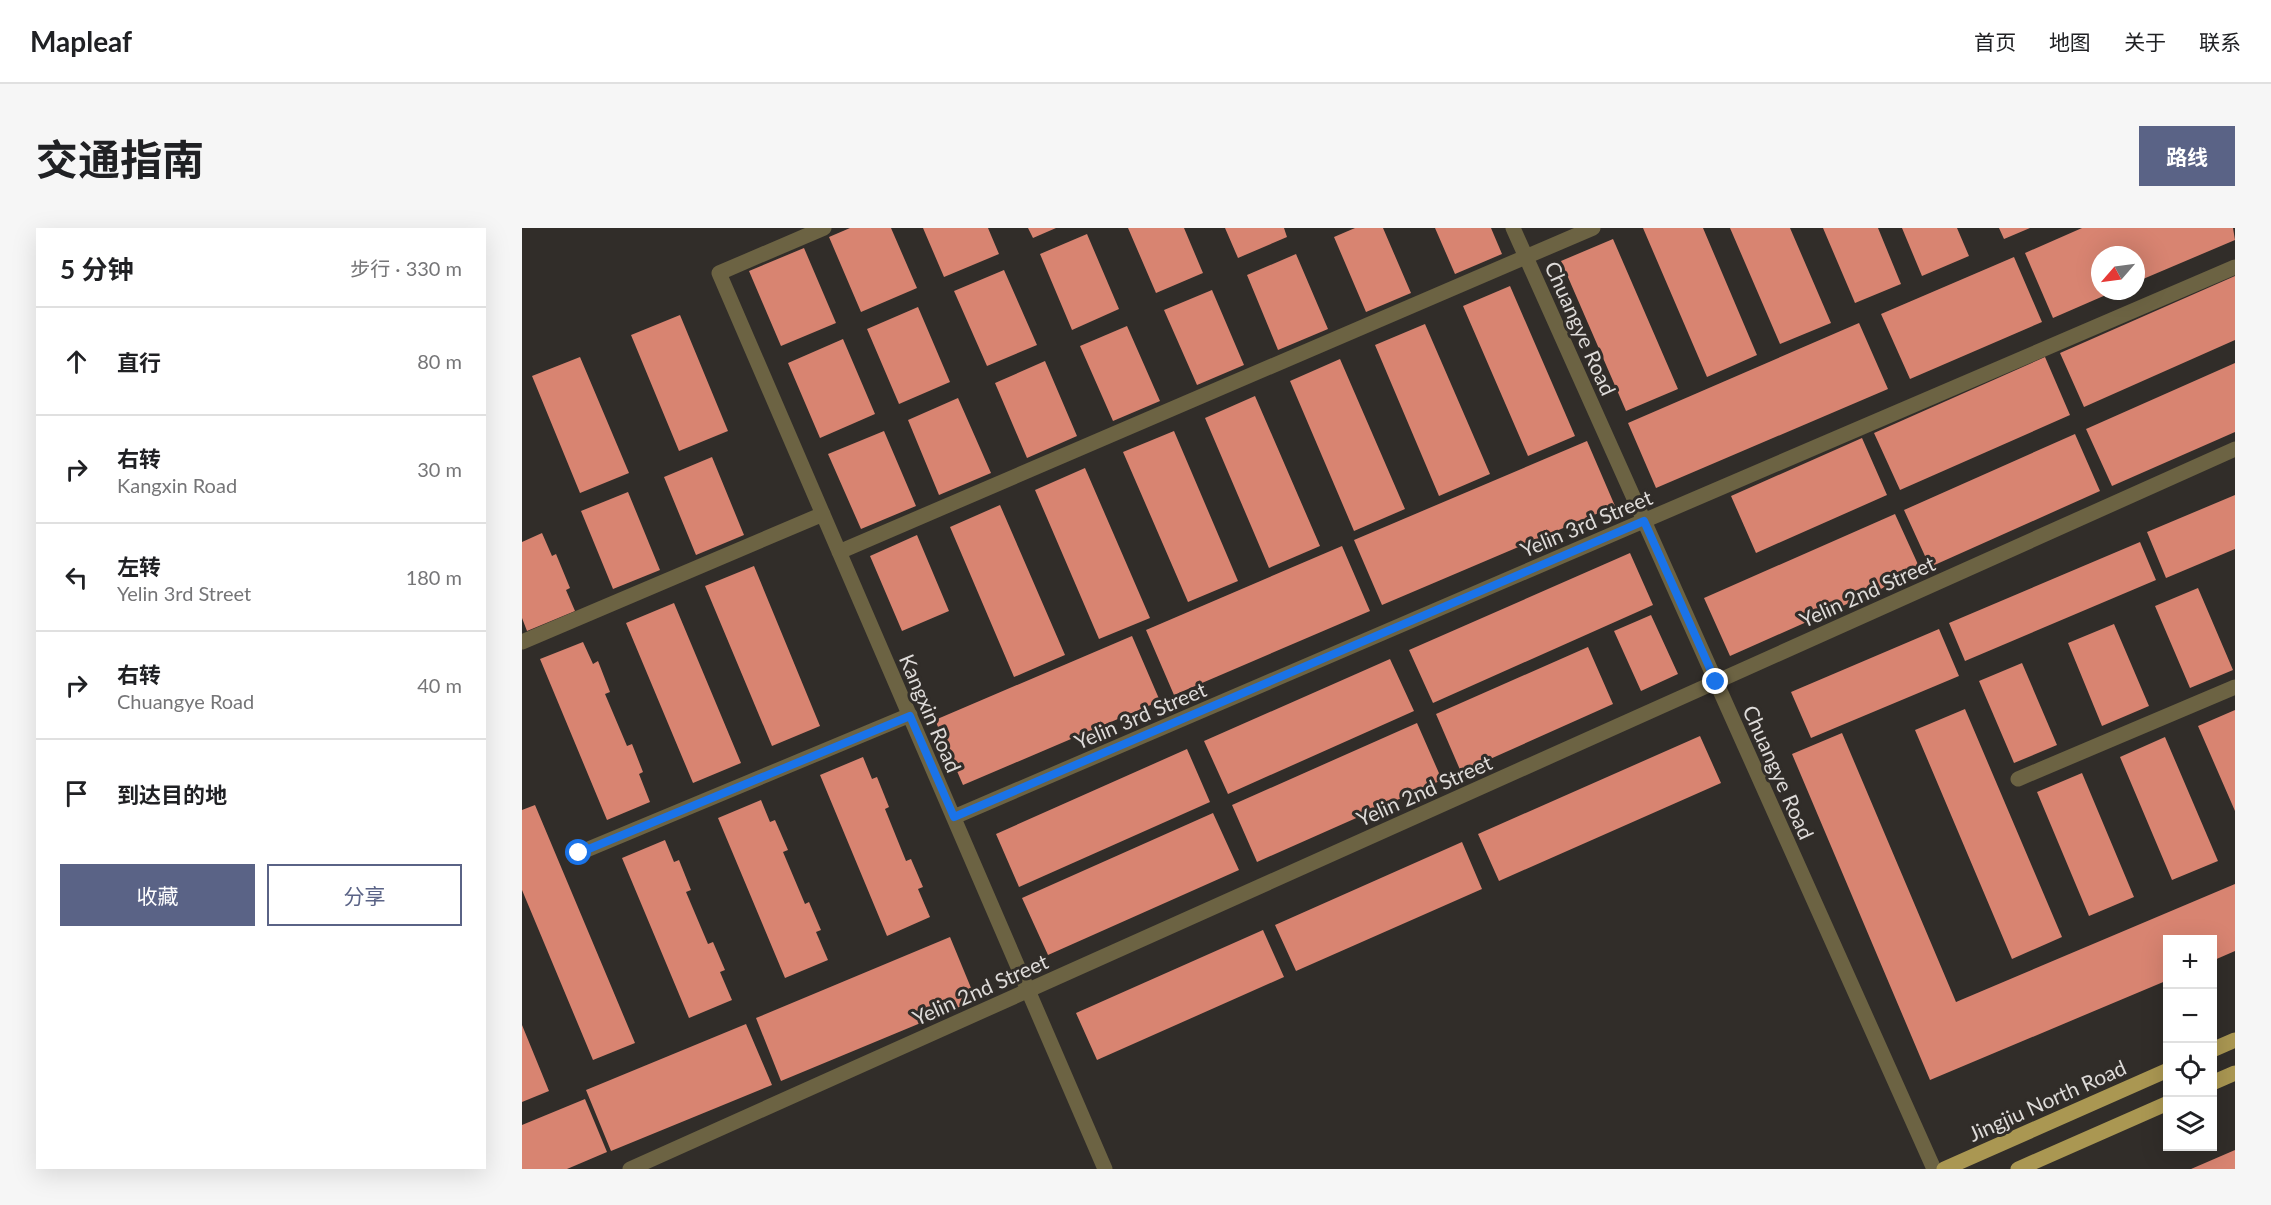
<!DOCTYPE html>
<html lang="zh">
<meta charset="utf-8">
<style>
body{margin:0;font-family:Lato,"Noto Sans SC",sans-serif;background:#f6f6f6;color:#202124}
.controls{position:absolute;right:18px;bottom:18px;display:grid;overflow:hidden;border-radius:0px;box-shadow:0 6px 24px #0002}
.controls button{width:54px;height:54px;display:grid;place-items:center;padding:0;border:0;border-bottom:2px solid #e0e0e0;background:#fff;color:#202124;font:30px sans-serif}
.compass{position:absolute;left:1569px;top:18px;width:54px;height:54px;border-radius:50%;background:#fff;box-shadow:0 6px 24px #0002;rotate:242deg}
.stop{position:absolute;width:18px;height:18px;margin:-14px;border:4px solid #1a73e8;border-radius:50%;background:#fff}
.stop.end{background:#1a73e8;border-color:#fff;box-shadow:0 2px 6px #0008}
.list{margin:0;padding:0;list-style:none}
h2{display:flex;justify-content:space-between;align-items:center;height:78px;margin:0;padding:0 24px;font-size:26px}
h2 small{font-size:20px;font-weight:400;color:#757577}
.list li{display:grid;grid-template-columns:39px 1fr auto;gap:18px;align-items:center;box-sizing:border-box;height:108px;padding:0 24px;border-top:2px solid #e0e0e0}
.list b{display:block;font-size:22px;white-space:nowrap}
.list p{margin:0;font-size:20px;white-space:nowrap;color:#757577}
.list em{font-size:20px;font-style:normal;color:#757577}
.actions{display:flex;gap:12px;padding:18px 24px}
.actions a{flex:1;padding:14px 0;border:2px solid #5a6386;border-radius:0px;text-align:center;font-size:21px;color:#5a6386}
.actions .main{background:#5a6386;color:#fff}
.icon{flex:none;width:33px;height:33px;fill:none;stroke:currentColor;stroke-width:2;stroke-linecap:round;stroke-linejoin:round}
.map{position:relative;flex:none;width:1713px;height:941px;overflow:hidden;border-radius:0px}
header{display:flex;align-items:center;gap:36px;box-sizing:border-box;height:84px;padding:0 30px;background:#fff;border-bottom:2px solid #e0e0e0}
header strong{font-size:28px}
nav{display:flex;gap:33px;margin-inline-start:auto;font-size:21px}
.intro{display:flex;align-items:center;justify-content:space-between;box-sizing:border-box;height:144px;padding:0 36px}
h1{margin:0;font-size:42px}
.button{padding:15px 27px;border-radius:0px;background:#5a6386;color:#fff;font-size:21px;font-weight:700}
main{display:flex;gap:36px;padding:0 36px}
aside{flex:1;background:#fff;border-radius:0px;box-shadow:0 6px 24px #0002}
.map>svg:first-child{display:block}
.building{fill:#d88471}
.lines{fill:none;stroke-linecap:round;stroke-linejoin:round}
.minor{stroke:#6c6343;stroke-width:15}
.major{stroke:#aa9752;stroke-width:15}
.route{stroke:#1a73e8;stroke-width:8}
.labels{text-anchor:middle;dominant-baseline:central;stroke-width:6;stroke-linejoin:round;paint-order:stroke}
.street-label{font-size:21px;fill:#dedbd9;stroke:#312d29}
</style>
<header>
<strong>Mapleaf</strong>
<nav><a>首页</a><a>地图</a><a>关于</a><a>联系</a></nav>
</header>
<div class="intro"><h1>交通指南</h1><a class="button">路线</a></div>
<main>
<aside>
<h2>5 分钟<small>步行 · 330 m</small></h2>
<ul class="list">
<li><svg class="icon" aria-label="ahead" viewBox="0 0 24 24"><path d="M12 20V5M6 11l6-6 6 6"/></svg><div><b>直行</b></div><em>80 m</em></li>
<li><svg class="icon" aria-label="right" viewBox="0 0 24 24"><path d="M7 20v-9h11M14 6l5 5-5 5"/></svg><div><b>右转</b><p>Kangxin Road</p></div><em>30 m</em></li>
<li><svg class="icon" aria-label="left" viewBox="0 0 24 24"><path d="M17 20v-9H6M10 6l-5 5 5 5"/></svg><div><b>左转</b><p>Yelin 3rd Street</p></div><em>180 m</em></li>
<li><svg class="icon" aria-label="right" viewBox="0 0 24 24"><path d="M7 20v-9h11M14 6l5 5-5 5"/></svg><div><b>右转</b><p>Chuangye Road</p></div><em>40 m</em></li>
<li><svg class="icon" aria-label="arrive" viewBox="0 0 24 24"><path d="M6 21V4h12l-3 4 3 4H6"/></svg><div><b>到达目的地</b></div></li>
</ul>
<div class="actions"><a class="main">收藏</a><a>分享</a></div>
</aside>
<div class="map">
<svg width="1713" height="941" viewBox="0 0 1713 941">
<rect width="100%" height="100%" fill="#312d29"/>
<path class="building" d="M328,0H369L395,60L339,84L307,9Z
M401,0H466L477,26L422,49Z
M506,0H534L511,10Z
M606,0H662L681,45L634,65Z
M703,0H762L765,9L716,30Z
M833,0H861L889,65L844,84L812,9Z
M913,0H969L980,26L933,46Z
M1121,0H1181L1235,127L1185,149Z
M1208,0H1268L1309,95L1258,116Z
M1301,0H1356L1379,56L1333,75Z
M1380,0H1435L1447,28L1400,48Z
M1477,0H1508L1482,11Z
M1560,0H1711L1713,12L1614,54V27H1578V63H1593L1531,90L1503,25Z
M565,6L597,81L550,102L518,26Z
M1091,11L1156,161L1104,183L1039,33Z
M282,20L314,95L259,118L227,43Z
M774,26L806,101L756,122L725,47Z
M1492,29L1520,94L1388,151L1359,86Z
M482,42L515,117L465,138L432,63Z
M1713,48V112L1562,179L1538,125Z
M988,58L1053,208L1006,228L941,78Z
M690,62L722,137L675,157L642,82Z
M396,79L428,154L377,176L345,101Z
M158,87L206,203L157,223L109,107Z
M1337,95L1366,161L1134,260L1106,195Z
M903,96L968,246L917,268L853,117Z
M605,98L638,173L591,193L558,118Z
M321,111L353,186L298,210L266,135Z
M58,129L107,245L58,265L10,148Z
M1523,129L1548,187L1378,262L1352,205Z
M818,131L883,281L832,303L768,153Z
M523,133L555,208L505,230L473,155Z
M1713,135V204L1590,258L1564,201Z
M733,168L798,318L747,340L683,190Z
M436,170L469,245L417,267L386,192Z
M362,203L394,278L339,301L306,226Z
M652,203L716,353L666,374L601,224Z
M1553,206L1578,263L1408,339L1382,282Z
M1340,210L1365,267L1234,325L1209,268Z
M1065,213L1093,278L860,377L832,312Z
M190,229L222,307L174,327L142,249Z
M563,240L628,390L577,411L513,262Z
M106,264L138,342L91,361L59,283Z
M1713,267V321L1644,350L1625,304Z
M478,277L543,427L492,449L428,299Z
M1373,286L1399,343L1208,428L1182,370Z
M20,305L30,328L34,326L48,360L44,362L53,383L5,403L0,390V314Z
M395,307L427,383L380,403L348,328Z
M1618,314L1634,352L1443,433L1427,395Z
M820,318L848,383L652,467L624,402Z
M1108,325L1131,377L911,475L887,422Z
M232,338L298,498L250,518L183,358Z
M1676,360L1711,442L1668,460L1633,378Z
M152,375L219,535L171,555L104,395Z
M1129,387L1156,446L1119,463L1092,403Z
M1592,396L1627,478L1580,498L1546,415Z
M1417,401L1437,448L1289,510L1269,464Z
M610,408L638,473L441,557L413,492Z
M61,414L71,436L76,433L88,464L83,466L105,518L110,516L121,544L117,546L128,574L85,592L18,431Z
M1066,419L1091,476L939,544L914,486Z
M868,431L892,483L706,566L682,513Z
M1500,435L1535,517L1492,535L1457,453Z
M1443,481L1540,709L1490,731L1393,502Z
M1713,482V583L1676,498Z
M895,495L920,552L735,634L710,577Z
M1320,505L1434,774L1713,656V723L1690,733V711H1646V752L1408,852L1270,526Z
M1178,508L1199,555L977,653L956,606Z
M1643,509L1696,633L1650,652L1598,529Z
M665,521L688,574L497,659L474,606Z
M341,529L350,551L355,549L367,579L363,581L384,633L389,631L401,659L396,661L408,689L365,708L298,547Z
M1560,545L1612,669L1567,688L1515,564Z
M239,572L248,594L253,592L266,622L261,624L283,676L287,674L299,702L294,704L306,732L263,750L196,590Z
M13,577L113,815L71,832L0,662V582Z
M691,585L717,642L526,727L500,670Z
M143,612L152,634L157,632L169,662L164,664L186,716L191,714L203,742L198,744L210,772L167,790L100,630Z
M940,614L960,661L774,743L753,697Z
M741,702L762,749L575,832L554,785Z
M428,709L454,772L259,853L234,790Z
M224,796L250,857L89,923L64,862Z
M0,797L27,863L0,874Z
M63,871L85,924L45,941H0V897Z
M1713,922V941H1669Z"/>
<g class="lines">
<path class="minor" d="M302,0L197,45L583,941
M991,0L1412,941
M317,324L1071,0
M0,414L301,286
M1496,551L1713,459
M432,589L1713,39
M57,625L388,487
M108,941L1713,221"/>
<path class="major" d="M1690,822L1713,812
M1690,855L1713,845
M1422,941L1646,842
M1496,941L1646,875"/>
</g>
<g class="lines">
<path class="route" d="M57,625L388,488L432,589L1122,293L1194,454"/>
</g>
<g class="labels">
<g class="street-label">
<text transform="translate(1059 100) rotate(66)">Chuangye Road</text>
<text transform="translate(1064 295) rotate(-23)">Yelin 3rd Street</text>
<text transform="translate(1345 363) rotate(-24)">Yelin 2nd Street</text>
<text transform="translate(409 485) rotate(67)">Kangxin Road</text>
<text transform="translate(618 487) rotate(-23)">Yelin 3rd Street</text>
<text transform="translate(1257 544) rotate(66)">Chuangye Road</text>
<text transform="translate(902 562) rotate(-24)">Yelin 2nd Street</text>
<text transform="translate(458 761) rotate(-24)">Yelin 2nd Street</text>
<text transform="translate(1525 872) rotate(-24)">Jingjiu North Road</text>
</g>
</g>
</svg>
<div class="controls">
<button>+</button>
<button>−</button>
<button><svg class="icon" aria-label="locate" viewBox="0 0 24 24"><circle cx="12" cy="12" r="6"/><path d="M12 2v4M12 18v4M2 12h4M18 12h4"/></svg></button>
<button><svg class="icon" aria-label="layers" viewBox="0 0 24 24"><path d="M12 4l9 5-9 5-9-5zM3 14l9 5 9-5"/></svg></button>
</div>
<svg class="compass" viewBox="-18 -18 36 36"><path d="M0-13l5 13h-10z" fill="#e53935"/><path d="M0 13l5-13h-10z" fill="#757577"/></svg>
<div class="stop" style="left:57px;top:625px"></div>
<div class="stop end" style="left:1194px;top:454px"></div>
</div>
</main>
